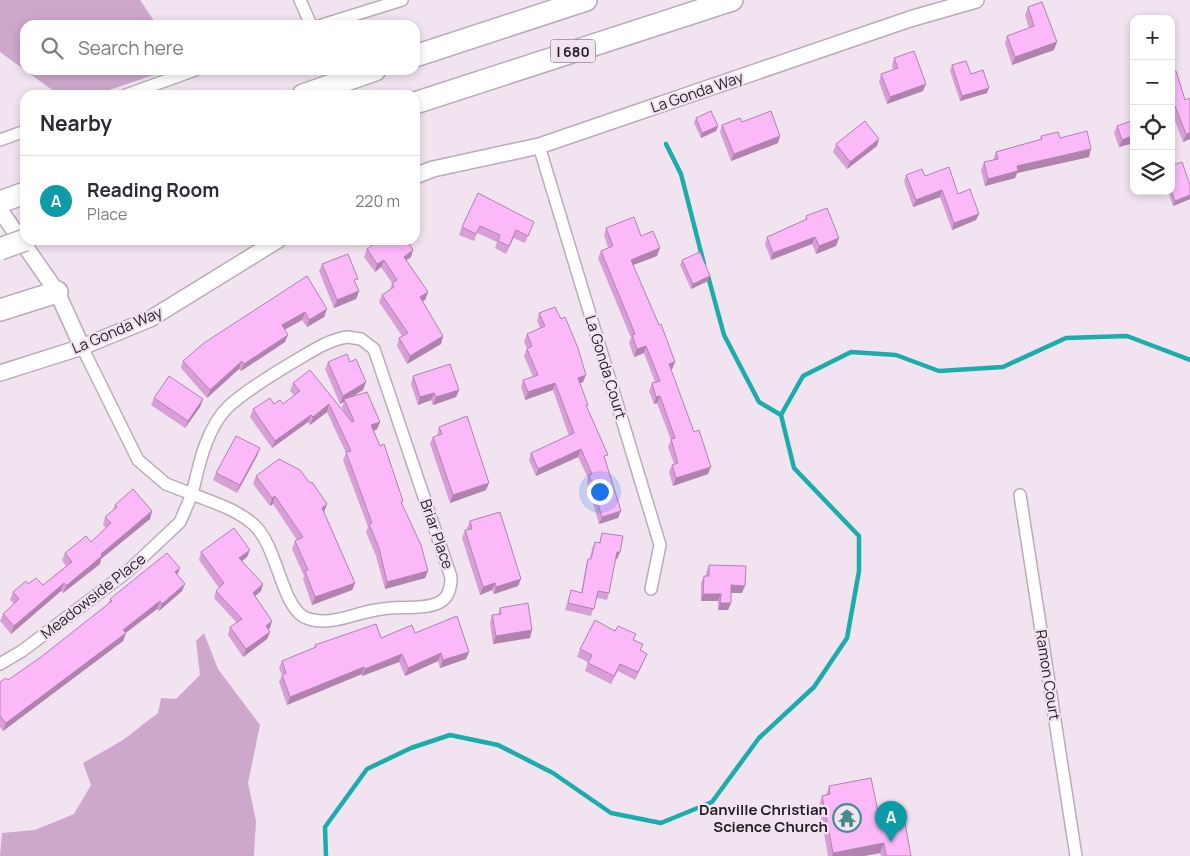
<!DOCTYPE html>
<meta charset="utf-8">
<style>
body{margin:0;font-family:Manrope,sans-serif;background:#f7f7f7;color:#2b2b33}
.controls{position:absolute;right:15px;top:15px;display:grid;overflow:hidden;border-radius:10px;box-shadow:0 2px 8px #0003}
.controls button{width:45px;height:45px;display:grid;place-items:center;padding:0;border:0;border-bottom:1px solid #e1e1e2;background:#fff;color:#2b2b33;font:25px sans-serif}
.you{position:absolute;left:599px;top:491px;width:18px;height:18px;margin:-12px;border:4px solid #fff;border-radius:50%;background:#1a73e8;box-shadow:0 0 0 8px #1a73e833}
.badge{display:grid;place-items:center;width:32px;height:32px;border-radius:50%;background:#448c8b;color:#fff;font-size:16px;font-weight:700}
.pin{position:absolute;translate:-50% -41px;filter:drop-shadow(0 1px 2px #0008)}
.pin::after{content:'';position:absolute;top:26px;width:18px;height:15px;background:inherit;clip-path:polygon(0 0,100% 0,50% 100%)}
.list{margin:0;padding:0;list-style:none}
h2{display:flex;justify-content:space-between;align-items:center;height:65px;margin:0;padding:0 20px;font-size:21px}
h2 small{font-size:16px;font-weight:400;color:#7c7c81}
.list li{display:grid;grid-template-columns:32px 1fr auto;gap:15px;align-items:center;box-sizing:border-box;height:90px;padding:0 20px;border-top:1px solid #e1e1e2}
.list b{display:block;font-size:19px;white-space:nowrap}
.list p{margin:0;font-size:16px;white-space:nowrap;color:#7c7c81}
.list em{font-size:16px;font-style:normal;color:#7c7c81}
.icon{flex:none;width:28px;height:28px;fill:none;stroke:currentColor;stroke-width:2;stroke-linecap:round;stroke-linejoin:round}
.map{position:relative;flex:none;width:1190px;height:856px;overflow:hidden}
.search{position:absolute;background:#fff;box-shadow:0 2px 8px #0003;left:20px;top:20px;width:400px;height:55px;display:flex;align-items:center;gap:12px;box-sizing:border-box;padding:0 18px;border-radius:15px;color:#7c7c81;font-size:19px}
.panel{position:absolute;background:#fff;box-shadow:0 2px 8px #0003;left:20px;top:90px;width:400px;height:155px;border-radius:15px}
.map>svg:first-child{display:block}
.green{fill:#cea7cc}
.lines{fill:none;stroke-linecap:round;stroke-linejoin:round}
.stream{stroke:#1badab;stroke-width:4.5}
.minor-casing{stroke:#b9acb8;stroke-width:14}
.tertiary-casing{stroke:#b9acb8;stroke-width:18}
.motorway-casing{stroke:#b9acb8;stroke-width:24}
.minor{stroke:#fff;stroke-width:11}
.tertiary{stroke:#fff;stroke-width:15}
.motorway{stroke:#fff;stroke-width:21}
.motorway-bridge-casing{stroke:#b9acb8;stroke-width:24;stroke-linecap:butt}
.motorway-bridge{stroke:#fff;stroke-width:21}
.wall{fill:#d89fd6}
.shaded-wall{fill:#b082ae}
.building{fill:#fbb9f9;stroke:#b082ae}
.labels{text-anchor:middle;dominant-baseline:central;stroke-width:4.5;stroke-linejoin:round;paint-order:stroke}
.shield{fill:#f1e3f0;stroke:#615960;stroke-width:1}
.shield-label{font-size:14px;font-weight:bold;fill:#231e22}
.street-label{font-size:15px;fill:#231e22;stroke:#f1e3f0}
.poi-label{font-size:15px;font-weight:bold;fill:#231e22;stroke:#f1e3f0;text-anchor:end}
</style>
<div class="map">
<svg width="1190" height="856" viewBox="0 0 1190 856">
<rect width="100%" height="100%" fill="#f1e3f0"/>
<path class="green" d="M0,0H140L157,25H25V70H169L94,95H59L0,52Z
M204,633L218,669L260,725L248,783L256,821L254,856H0L2,833L35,830L74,814L91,785L83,763L123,740L158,713L161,698L176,699L200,675L196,641Z"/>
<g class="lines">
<path class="stream" d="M666,144L681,174L704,264
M708,276L724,335L759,402L781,415
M326,856L325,827L367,769L411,748L450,735L498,745L553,773L611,813L661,823L712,802L759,738L814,687L847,638L859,571V536L794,468L781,415L803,376L851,352L896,355L939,371L1003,367L1066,338L1127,336L1190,360"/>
<defs>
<path id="minor" d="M300,0L311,25
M322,25L402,0
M126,95L195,70
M0,140L25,131
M539,146L660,545L651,589
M347,337L361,339L374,349L451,577C451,600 440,606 418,607C404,608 389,607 376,610C355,613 331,626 309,619C281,612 279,546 253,524C236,509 212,502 192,494C199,465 206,428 229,406C248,389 273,374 295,361C312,351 328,340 347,337Z
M1020,495L1076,856
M0,664L22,651L127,572L180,522L192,494L166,484L138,460L82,347"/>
<path id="tertiary" d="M415,176L433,169L539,146L910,19L976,0
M0,210L57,292L82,347
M0,373L82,347L150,319L278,240"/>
<path id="motorway" d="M415,56L586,0
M303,95L375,70
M415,103L732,0
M0,202L25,193
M0,310L57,292"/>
</defs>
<use href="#minor" class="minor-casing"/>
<use href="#tertiary" class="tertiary-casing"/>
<use href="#motorway" class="motorway-casing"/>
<use href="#minor" class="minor"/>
<use href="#tertiary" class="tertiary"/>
<use href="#motorway" class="motorway"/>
<defs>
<path id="motorway-bridge" d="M0,249L25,240"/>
</defs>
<use href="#motorway-bridge" class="motorway-bridge-casing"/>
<use href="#motorway-bridge" class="motorway-bridge"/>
</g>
<path class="wall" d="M1028,7L1054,50L1012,65L1005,43L1007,36L1029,28L1025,15Z
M894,58L923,91L887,104L879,82L881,74L893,70L892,66Z
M952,65L971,74L987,93L960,101L950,71Z
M1171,72L1185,100L1190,98V139L1183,142L1171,110Z
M696,118L718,126L716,131L701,138L694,123Z
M1134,120V151H1132L1130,144L1119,147L1114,133L1117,126Z
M722,125L778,143L731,161L720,132Z
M1041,136L1060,138L1089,157L1017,173L1015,178L985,186L981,170L984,162L993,160L996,152L1040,140Z
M836,144L877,146L847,169L833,152Z
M906,175L925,176L958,194L976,220L952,230L940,197L913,207L904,181Z
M1190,185V199L1173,206L1168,191H1171Z
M806,216L839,238L836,246L816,254L812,244L771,260L765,244L767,237L805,220Z
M534,222L525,243L514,238L506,254L495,248L497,242L477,233L474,241L459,235L462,227Z
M606,228L641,236L657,256L633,265L675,362L672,369L671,370L708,474L673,486L669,472L672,465L674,464L668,447L671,440L657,403L654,404L649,391L652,383L655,382L644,353L634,357L629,343L631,338L598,258L601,251L608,248L604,235Z
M367,249L413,250L411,257L406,260L428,292L425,300L422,301L443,336L441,344L407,364L397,346L399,338L402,336L379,302L382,295L390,290L392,283L381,267L375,272L364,257Z
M682,260L708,281L691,289L680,265Z
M322,264L356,285L359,291L356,299L334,308L319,271Z
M307,276L324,317L307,327L302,320L284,330L285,342L241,371L239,369L207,398L181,368L183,361Z
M539,313L583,382L580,383L587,408L606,461L618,518L599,524L587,482L588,478L578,457L536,476L529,460L531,453L569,436L553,390L525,400L521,387L523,380L533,377L524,356L527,348L524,342L527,334L540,328L537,321Z
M328,362H350L366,382L363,390L351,397L380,422L377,429L374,431L403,501L402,504L428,571L425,578L385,589L376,556L366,532L368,527L343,460L346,453L327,412L310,425L308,422L272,448L250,417L253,409L274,404H283L294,395L290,391L293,383L344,413L342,407L344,402L340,404L325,369Z
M413,376L459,390L456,397L433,405L431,400L418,405L411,384Z
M154,398L203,399L200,407L185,428L151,405Z
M439,427L486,490L450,503L430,444L433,437L437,436Z
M260,448L257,456L237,493L213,480L216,473Z
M256,476L310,483L327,504L324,512L355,583L352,590L312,605L303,579L304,576L292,549L295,541L297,540L273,504L270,506L253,484Z
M115,505L152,511L150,519L101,559L100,564L63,593L61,591L11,634L0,621L3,614L14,604L10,600L13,592L28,584L43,585L66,566L62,560L65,553L91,542L106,528L103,525L105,517L113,510Z
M470,521L518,586L494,594L492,590L480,595L462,538L465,530H467V528Z
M602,533L620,552L617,559H615L609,593L607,600L597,598L591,616L565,610L571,590L581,593L586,566L588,559H590L592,549L595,542L599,543Z
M201,552L247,557L242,561L263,584L261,591L255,596L270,628L268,629L270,632L267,639L243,657L228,635L230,627L237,623L214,598L216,591L219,588L199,560Z
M709,565L742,593H731V603L728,610H718V601H701V583L704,576H706V573Z
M180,568L177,575L182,591L159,611L157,609L126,633L123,641L3,731L0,727V682L8,680L41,657L108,604L110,599Z
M500,608L530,638L493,644L490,623L492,615H498Z
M615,631L636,634L634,640L641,650L647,654L635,680L618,671L611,684L585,671L588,662L577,657L580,649Z
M415,633L469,652L466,659L440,668L438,661L405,676L399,662L362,676V674L287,705L279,682L282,675L279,668L282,661L314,648L315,645L381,638Z
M829,786L880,821L911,856H881L880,853L864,856H828L819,806L822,796L826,795Z"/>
<path class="shaded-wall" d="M1057,42L1054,50L1012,65L1015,57Z
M926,84L923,91L887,104L890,97Z
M989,88L987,93L960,101L962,96Z
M718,126L716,131L701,138L702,133Z
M1190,133V139L1183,142L1186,134Z
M780,136L778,143L731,161L734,154Z
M1132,136L1130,144L1119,147L1122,140Z
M879,139L877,146L847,169L850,162Z
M1091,149L1089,157L1017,173L1015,178L985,186L988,179L1017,166Z
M942,190L940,197L913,207L916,200Z
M1190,195V199L1173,206L1175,201Z
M979,214L976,220L952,230L954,223Z
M815,237L812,244L771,260L773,253Z
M839,238L836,246L816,254L819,246Z
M660,248L657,256L628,267L631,260Z
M413,250L411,257L401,264L404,257Z
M384,260L381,267L375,272L377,264Z
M710,276L708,281L691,289L693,284Z
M359,291L356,299L334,308L337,300Z
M428,292L425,300L417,305L420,297Z
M327,309L324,317L307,327L309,320Z
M305,312L302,320L279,333L282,325Z
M288,335L285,342L241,371L244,364Z
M443,336L441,344L407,364L410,356Z
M646,346L644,353L634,357L637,349Z
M242,361L239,369L207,398L210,390Z
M675,362L672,369L666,371L669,364Z
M586,375L583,382L576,385L578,378Z
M366,382L363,390L345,401L344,399V402L340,404L343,396Z
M555,383L553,390L525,400L528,392Z
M459,390L456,397L433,405L436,397Z
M434,393L431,400L418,405L420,397Z
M660,396L657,403L654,404L656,397Z
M203,399L200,407L185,428L188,421Z
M329,404L327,412L310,425L313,417Z
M311,415L308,422L272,448L275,441Z
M380,422L377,429L369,433L371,425Z
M260,448L257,456L237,493L240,485Z
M581,449L578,457L536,476L538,469Z
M711,467L708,474L673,486L676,478Z
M489,483L486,490L450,503L453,495Z
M275,496L273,504L270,506L272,498Z
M327,504L324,512L319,515L322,508Z
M152,511L150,519L101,559L100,564L63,593L66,586L101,554Z
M621,511L618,518L599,524L602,517Z
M250,550L247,557L237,565L239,558Z
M617,552H620L617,559H614Z
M180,568L177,575L175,572Z
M428,571L425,578L385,589L387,582Z
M521,579L518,586L494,594L496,587Z
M64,583L61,591L11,634L14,626Z
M355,583L352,590L312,605L315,597Z
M495,583L492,590L480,595L483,587Z
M185,584L182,591L159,611L162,604Z
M263,584L261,591L250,601L253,593Z
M731,585L745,586L742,593H728Z
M703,594H721L718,601H701Z
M160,601L157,609L120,637L123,630Z
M720,603H731L728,610H718Z
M272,621L270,628L263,633L266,626Z
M532,630L530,638L493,644L496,636Z
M270,632L267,639L243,657L246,649Z
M126,633L123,641L3,731L6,723Z
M469,652L466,659L440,668L443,660Z
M441,653L438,661L405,676L408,668Z
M402,654L399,662L362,676L365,669Z
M647,654L644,661L635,680L638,672Z
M364,667L362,674L287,705L290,697Z
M884,843L880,853L864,856H832L833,853Z"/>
<path class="building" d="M1042,2L1057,42L1015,57L1007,36L1034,26L1028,7Z
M914,51L926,84L890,97L881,74L898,68L894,58Z
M966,61L971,74L983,70L989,88L962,96L952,65Z
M1176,71L1185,100L1190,98V133L1186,134L1171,96V72Z
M711,111L718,126L702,133L696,118Z
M771,111L780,136L734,154L722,125L740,118L742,122Z
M1134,120V140L1132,136L1122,140L1117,126Z
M865,121L879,139L850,162L836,144Z
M1087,131L1091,149L1017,166L1018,171L988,179L984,162L998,159L996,152L1042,139L1041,136L1058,132L1060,138Z
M1182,162L1190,185V195L1175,201L1171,190V166Z
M949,167L958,194L970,189L979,214L954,223L942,190L916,200L906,175L922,169L925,176Z
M478,193L534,222L528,236L516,230L509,246L498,241L500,235L480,226L476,234L462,227Z
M827,208L839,238L819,246L815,237L773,253L767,237L807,219L806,216Z
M634,217L641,236L653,231L660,248L631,260L659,325L661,324L675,362L669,364L694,432L699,430L711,467L676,478L672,465L678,463L671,439L675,438L660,396L656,397L652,383L660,381L646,346L637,349L632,335L635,334L601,251L613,246L606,228Z
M380,240H407L413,250L404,257L428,292L420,297L443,336L410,356L399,338L408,333L382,295L394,287L392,283L397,280L384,260L377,264L367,249Z
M700,252L710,276L693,284L682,260Z
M348,254L358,279L354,280L359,291L337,300L322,264Z
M307,276L327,309L309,320L305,312L282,325L288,335L244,364L242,361L210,390L183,361L204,343Z
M555,307L561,319L565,317L578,348L586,375L578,378L588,405H586L608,455L604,456L621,511L602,517L589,475L592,474L581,449L538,469L531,453L574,433L555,383L528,392L523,380L538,375L527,349L532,346L527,334L545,326L539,313Z
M347,354L350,362L356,359L366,382L343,396L328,362Z
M450,364L459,390L436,397L434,393L420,397L413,376Z
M310,370L352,422L354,421L344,399L367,392L380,422L371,425L380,446L384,444L403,501L401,502L421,545L428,571L387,582L379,548L369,524L372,523L346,452L351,451L329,404L313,417L311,415L275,441L253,409L270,398L274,404L280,400L283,404L300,391L293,383Z
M169,376L203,399L188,421L154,398Z
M467,416L489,483L453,495L433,437L442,434L439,427Z
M236,436L260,448L240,485L216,473Z
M279,459L300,470L310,483L312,482L327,504L322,508L355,583L315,597L305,571L308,570L295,541L303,537L275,496L272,498L256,476Z
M133,489L152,511L101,554L102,556L66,586L64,583L14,626L3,614L19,599L13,592L26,581L28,584L36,578L43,585L72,562L65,553L86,536L91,542L111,523L105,517L117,507L115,505Z
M500,512L521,579L496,587L495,583L483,587L465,530L472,529L470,521Z
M234,528L250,550L239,558L263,584L253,593L272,621L266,626L270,632L246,649L230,627L242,619L216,591L224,583L201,552Z
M602,533L623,536L620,552H617L609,593L598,591L594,609L568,603L571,590L582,593L588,559H591L595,542L600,543Z
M167,553L180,568L175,572L185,584L162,604L160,601L123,630L126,633L6,723L0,716V682L6,678L8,680L41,657L112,601L110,599Z
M709,565L746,566L745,586L731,585V603H720L721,594H703L704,576H709Z
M528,603L532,630L496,636L492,615L501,614L500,608Z
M457,616L469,652L443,660L441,653L408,668L402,654L365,669L364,667L290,697L282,675L286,673L282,661L316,647L315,645L376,624L381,638L412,625L415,633Z
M595,620L615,631L618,626L636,634L633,640L643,644L640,650L647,654L638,672L620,664L614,676L588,663L592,655L580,649Z
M871,778L880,821L904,817L911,856H886L884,843L833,853L822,796L830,794L829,786Z"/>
<defs>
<symbol id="temple-ring" viewBox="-11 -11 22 22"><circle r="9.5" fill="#f1e3f0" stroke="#448c8b" stroke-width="1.5"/><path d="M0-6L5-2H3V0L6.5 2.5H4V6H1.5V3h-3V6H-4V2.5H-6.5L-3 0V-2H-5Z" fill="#448c8b"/></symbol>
</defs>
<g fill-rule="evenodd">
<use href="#temple-ring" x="831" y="802" width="32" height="32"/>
</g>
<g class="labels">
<rect class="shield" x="550.5" y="39.5" width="45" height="23" rx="4"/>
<g class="shield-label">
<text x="573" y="51">I 680</text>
</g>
<g class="street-label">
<text transform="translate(697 92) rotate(-19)">La Gonda Way</text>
<text transform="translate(117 330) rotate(-23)">La Gonda Way</text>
<text transform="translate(606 367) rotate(73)">La Gonda Court</text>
<text transform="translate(437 534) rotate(71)">Briar Place</text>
<text transform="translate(93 596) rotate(-38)">Meadowside Place</text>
<text transform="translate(1048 675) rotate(81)">Ramon Court</text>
</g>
<g class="poi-label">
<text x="828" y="809">Danville Christian<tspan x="828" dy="17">Science Church</tspan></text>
</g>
</g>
</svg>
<div class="controls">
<button>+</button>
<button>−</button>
<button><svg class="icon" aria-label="locate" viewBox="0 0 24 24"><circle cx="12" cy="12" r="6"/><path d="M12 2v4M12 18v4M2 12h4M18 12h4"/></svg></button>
<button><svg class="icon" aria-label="layers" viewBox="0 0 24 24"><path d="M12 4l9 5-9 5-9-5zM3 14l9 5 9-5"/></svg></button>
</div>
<div class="you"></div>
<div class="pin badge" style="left:891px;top:842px;background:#0f9aa8">A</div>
<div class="search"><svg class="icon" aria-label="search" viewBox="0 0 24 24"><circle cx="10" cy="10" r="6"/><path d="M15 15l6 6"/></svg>Search here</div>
<section class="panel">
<h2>Nearby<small></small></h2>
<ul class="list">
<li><span class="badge" style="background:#0f9aa8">A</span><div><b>Reading Room</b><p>Place</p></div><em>220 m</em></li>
</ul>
</section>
</div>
